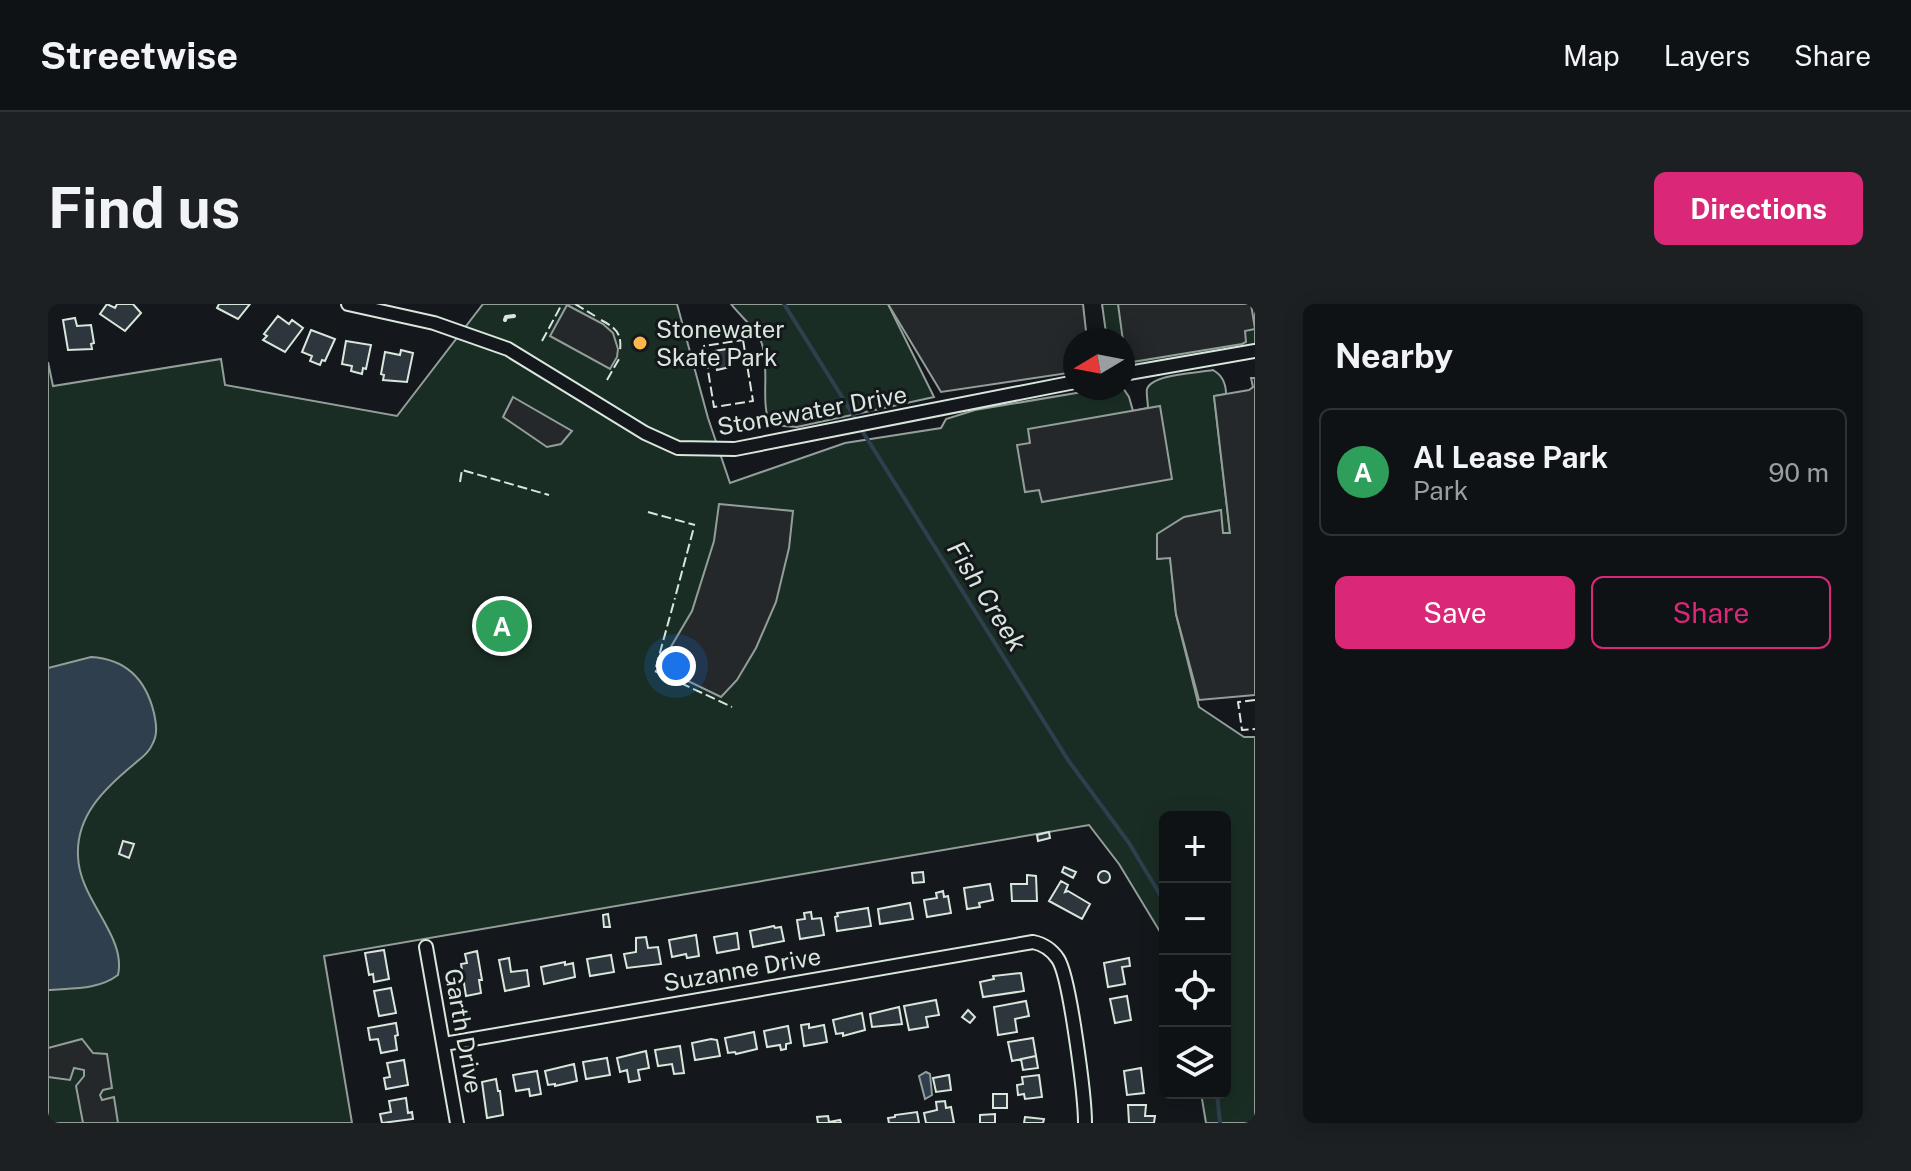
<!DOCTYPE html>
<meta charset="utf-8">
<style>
body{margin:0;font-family:"Public Sans",sans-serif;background:#1d2022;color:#f1f3f6}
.controls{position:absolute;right:24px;bottom:24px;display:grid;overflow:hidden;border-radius:12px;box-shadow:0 4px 20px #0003}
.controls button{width:72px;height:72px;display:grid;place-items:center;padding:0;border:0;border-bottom:2px solid #2f3234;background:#0f1215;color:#f1f3f6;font:40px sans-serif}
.compass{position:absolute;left:1015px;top:24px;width:72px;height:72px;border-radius:50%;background:#0f1215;box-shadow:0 4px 20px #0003;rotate:260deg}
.you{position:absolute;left:628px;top:362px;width:28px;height:28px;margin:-20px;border:6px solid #fff;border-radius:50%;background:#1a73e8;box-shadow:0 0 0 12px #1a73e833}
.badge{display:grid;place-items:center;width:52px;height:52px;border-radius:50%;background:#db2777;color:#fff;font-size:26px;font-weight:700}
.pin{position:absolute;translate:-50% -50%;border:4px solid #fff;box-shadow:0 2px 8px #0006}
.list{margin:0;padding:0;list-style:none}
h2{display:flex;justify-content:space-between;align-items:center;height:104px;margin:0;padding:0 32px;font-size:34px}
h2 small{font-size:26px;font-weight:400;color:#9b9ea0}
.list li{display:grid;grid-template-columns:52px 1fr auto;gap:24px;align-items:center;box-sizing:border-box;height:128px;margin:0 16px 16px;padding:0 16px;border:2px solid #2f3234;border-radius:12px}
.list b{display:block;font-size:30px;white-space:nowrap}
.list p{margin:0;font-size:26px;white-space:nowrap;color:#9b9ea0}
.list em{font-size:26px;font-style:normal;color:#9b9ea0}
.actions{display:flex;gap:16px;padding:24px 32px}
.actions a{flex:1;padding:18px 0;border:2px solid #db2777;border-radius:12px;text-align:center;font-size:28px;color:#db2777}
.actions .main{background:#db2777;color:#fff}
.icon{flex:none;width:44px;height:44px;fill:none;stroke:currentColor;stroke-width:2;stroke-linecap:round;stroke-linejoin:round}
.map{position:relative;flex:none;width:1207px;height:819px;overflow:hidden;border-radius:12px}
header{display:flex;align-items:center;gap:48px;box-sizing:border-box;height:112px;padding:0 40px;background:#0f1215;border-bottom:2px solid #2f3234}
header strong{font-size:38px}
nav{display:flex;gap:44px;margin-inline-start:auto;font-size:28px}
.intro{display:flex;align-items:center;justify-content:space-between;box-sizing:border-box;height:192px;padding:0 48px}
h1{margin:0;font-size:56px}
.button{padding:20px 36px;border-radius:12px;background:#db2777;color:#fff;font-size:28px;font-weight:700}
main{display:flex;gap:48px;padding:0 48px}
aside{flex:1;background:#0f1215;border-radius:12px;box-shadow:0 4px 20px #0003}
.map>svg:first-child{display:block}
.green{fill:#1a2d24;stroke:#939e99;stroke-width:2}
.parking{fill:#24282b;stroke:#939e99;stroke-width:2}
.water{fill:#2f3f4d;stroke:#939e99;stroke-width:2}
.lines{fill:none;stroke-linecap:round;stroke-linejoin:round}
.stream{stroke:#2f3f4d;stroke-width:4}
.building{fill:#2c363c;stroke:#d8e6dc;stroke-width:2}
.minor-casing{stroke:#d8e6dc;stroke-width:16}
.minor{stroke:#14181c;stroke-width:12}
.fence{stroke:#d8e6dc;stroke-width:2;stroke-dasharray:10 4;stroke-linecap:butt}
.wall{stroke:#d8e6dc;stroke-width:4}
.poi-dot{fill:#ffb74d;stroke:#14181c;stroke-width:3}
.labels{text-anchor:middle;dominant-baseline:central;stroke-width:6;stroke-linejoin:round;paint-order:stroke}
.poi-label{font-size:24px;fill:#d8e6dc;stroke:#14181c;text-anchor:start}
.street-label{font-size:24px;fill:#d8e6dc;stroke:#14181c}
.water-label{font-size:26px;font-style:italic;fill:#d8e6dc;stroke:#14181c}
</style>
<header>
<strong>Streetwise</strong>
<nav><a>Map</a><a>Layers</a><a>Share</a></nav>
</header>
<div class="intro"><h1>Find us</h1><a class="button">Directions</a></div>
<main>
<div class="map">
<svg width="1207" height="819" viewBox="0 0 1207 819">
<rect width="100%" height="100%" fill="#14181c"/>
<path class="green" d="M435,0H629L660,114L682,179L797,139L893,124L898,115L927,106L1058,84H1075L1081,93L1085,107L1100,104C1100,98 1098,90 1099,85C1104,70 1150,69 1165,66C1174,71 1178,80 1178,90L1166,92L1182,229L1109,255L1122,253L1128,310L1151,403L1196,433H1207V819H1158L1153,789H1177V513H1117V636L1071,560L1041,521L276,652L304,819H0V58L5,82L173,55L177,81L349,112Z
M683,0H840L886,93L749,123L722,121C712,96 722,67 714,40C710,26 692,12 683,0Z
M1054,0H1207V42L1075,64V36H1059Z"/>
<path class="parking" d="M840,0H1035L1039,36H1027V68L893,88Z
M1070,0H1203L1207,25L1197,27L1198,38L1194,40L1078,59Z
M519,1L555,20L565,29L570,45L569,53L562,65L502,32Z
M1203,74H1207V391L1151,396L1128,310L1122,254L1109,255V230L1136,213L1173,206L1175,229H1182L1166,92L1201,86L1205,83Z
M465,93L524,127L513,140L499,143L455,113Z
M1112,102L1124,175L994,198L991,186L977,188L969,141L982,139L980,125Z
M671,200L745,207L741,244L728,298L708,344L689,376L673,393L611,363L644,307L666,237Z
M34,735L45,749L59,750L64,784L55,786L52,791L54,796L66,793L70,819H35L28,782L36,772V766L26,764L22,776L0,773V744Z"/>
<path class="water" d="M43,353C78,355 98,376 106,409C108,419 110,429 105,439C101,449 93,454 85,461C56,485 28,512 30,552C31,596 79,632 70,671C50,686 25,684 0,686V364Z
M878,768L882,770L884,791L877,795L871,772Z"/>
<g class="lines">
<path class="stream" d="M736,0L809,117
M813,125L1020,456L1081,539L1117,599
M1169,789L1172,819"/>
</g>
<path class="building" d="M59,0L67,4L69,0H85L93,9L77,27L52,10Z
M171,0H202L190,15L169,4Z
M230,12L241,20L244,16L255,24L237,48L215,36L219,32L216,30Z
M27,14L29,22L43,21L46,39L43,40L44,45L20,46L15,16Z
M263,26L287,35L277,57L274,56L272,61L262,57L264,52L254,48Z
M298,37L323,41L318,65L315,64L314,70L303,67L304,62L294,60Z
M679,45L682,63L669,66L666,47Z
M353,46L365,49L359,78L335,76L336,71L333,70L337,48L352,51Z
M1001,528L1002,534L990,537L989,531Z
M75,537L86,540L81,554L71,550Z
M1016,563L1028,568L1025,574L1014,568Z
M1050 573a6 6 0 1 1 12 0a6 6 0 1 1-12 0Z
M875,568L876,578L865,579L864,569Z
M979,571L988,572L989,597H964L963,580H979Z
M1013,577L1020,581L1017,588L1020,587L1042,600L1034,615L1001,597Z
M942,580L945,596L931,599L932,603L919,605L916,584Z
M895,587L896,593L900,592L903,609L879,613L876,596L889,594L888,589Z
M862,599L865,615L832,620L830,605Z
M820,604L823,622L789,627L787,613L790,612L789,609Z
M763,608L764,615L773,614L776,631L752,635L749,616L757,615L756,609Z
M560,610L562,623H556L555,611Z
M726,622L727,624L733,623L736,637L705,643L702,627Z
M689,629L691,645L669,649L666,633Z
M648,631L651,652L639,654L638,650L624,653L621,636Z
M598,633L600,644L610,643L613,660L579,664L576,650L588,648V634Z
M336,646L341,675L326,678L325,670L321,671L317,649Z
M429,647L434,676H431L433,689L418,692L413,660L419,659L417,650Z
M563,651L566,668L542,672L539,655Z
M461,654L463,668L479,666L481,682L457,687L451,656Z
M1081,654L1082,662L1074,663L1077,680L1060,683L1056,659Z
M517,658V661L525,659L527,673L496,680L493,663Z
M973,669L976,687L935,693L932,678L946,675L945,672Z
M343,684L348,709L331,712L326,687Z
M1079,692L1083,716L1067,719L1062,695Z
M888,696L891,711L878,713L880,723L861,726L856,702Z
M978,697L981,712L967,715L969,728L950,731L946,703Z
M851,703L854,720L824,723L822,710Z
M920,706L927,713L922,719L914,713Z
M814,709L817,726L795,732V729L788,730L785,716Z
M348,719L350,731L347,732L349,746L333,749L330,735L322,736L320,724Z
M761,720V724L776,721L779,738L756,742L753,721Z
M740,722L743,739L738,740V745L733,746L732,741L719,743L716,727Z
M706,728L709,745L688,750L687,748L680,749L677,734Z
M985,734L988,752L964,757L960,738Z
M663,735L669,736L672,752L647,756L644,739Z
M632,742L636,769L626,770L624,760L610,762L607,746Z
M598,747L601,764L590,766L592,776L581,778L579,766L572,768L569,754Z
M988,752L990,764L975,766L973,755Z
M559,754L562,771L538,775L535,758Z
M356,756L360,781L338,785L336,774L342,773L339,759Z
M526,760L529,777L507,782V780L500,781L497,767Z
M1093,764L1096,789L1079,791L1076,767Z
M489,767L493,790L482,792L481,785L468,787L465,771Z
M901,771L903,786L888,788L885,774Z
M991,771L994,793L977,795L976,790L970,791L969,781L975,780L974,773Z
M448,775L450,787H452L455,811L439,814L434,778Z
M945,790H959V804H945Z
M358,794L360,809L364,808L365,815L334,819L332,810L343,808L341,797Z
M897,797L898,804L903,803L906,819H878L876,809L889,806L888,798Z
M1080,801H1098L1097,812H1107L1106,819H1081Z
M869,808L871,819H841L840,814L847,813V811Z
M947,810V819H932V811Z
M780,812L781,818L792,816L793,819H770L769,813Z
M977,813L996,815L995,819H976Z"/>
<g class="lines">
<defs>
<path id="minor" d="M300,0L386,19L460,45L597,129L630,144L687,145L1027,78
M1075,70L1207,47
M378,643L409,819
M396,740L985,638C995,640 1004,646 1010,655C1022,673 1037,794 1037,819"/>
</defs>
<use href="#minor" class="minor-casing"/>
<use href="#minor" class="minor"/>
<path class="fence" d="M527,0L547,12
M553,16C568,24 574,29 572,47
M695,36L705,97L666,103L656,42Z
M494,37L514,0
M559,76L571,55
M412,178L414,166L501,191
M600,208L647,221
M628,290L646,223
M608,363L627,294
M607,367L684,403
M1207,396L1190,398L1194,426L1207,425"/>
<path class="wall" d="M457,16L458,13L466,12"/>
</g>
<circle class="poi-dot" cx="592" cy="39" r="8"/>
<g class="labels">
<g class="poi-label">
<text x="608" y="25">Stonewater<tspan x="608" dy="28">Skate Park</tspan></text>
</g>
<g class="street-label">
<text transform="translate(764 106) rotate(-10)">Stonewater Drive</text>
<text transform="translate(694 665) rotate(-10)">Suzanne Drive</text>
<text transform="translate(416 727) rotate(80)">Garth Drive</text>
</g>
<g class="water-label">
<text transform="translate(939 292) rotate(58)">Fish Creek</text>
</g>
</g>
</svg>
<div class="controls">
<button>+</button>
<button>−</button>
<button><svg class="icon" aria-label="locate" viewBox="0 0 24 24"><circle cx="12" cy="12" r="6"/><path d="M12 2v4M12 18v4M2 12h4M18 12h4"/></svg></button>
<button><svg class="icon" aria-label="layers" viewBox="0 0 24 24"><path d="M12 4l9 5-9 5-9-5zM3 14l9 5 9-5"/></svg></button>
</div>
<svg class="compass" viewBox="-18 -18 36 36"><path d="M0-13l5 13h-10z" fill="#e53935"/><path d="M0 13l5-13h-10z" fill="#9b9ea0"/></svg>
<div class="you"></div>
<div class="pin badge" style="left:454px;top:322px;background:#2e9e5b">A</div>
</div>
<aside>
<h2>Nearby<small></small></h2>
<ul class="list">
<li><span class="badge" style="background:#2e9e5b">A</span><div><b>Al Lease Park</b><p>Park</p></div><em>90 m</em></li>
</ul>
<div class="actions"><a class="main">Save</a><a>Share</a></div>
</aside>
</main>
